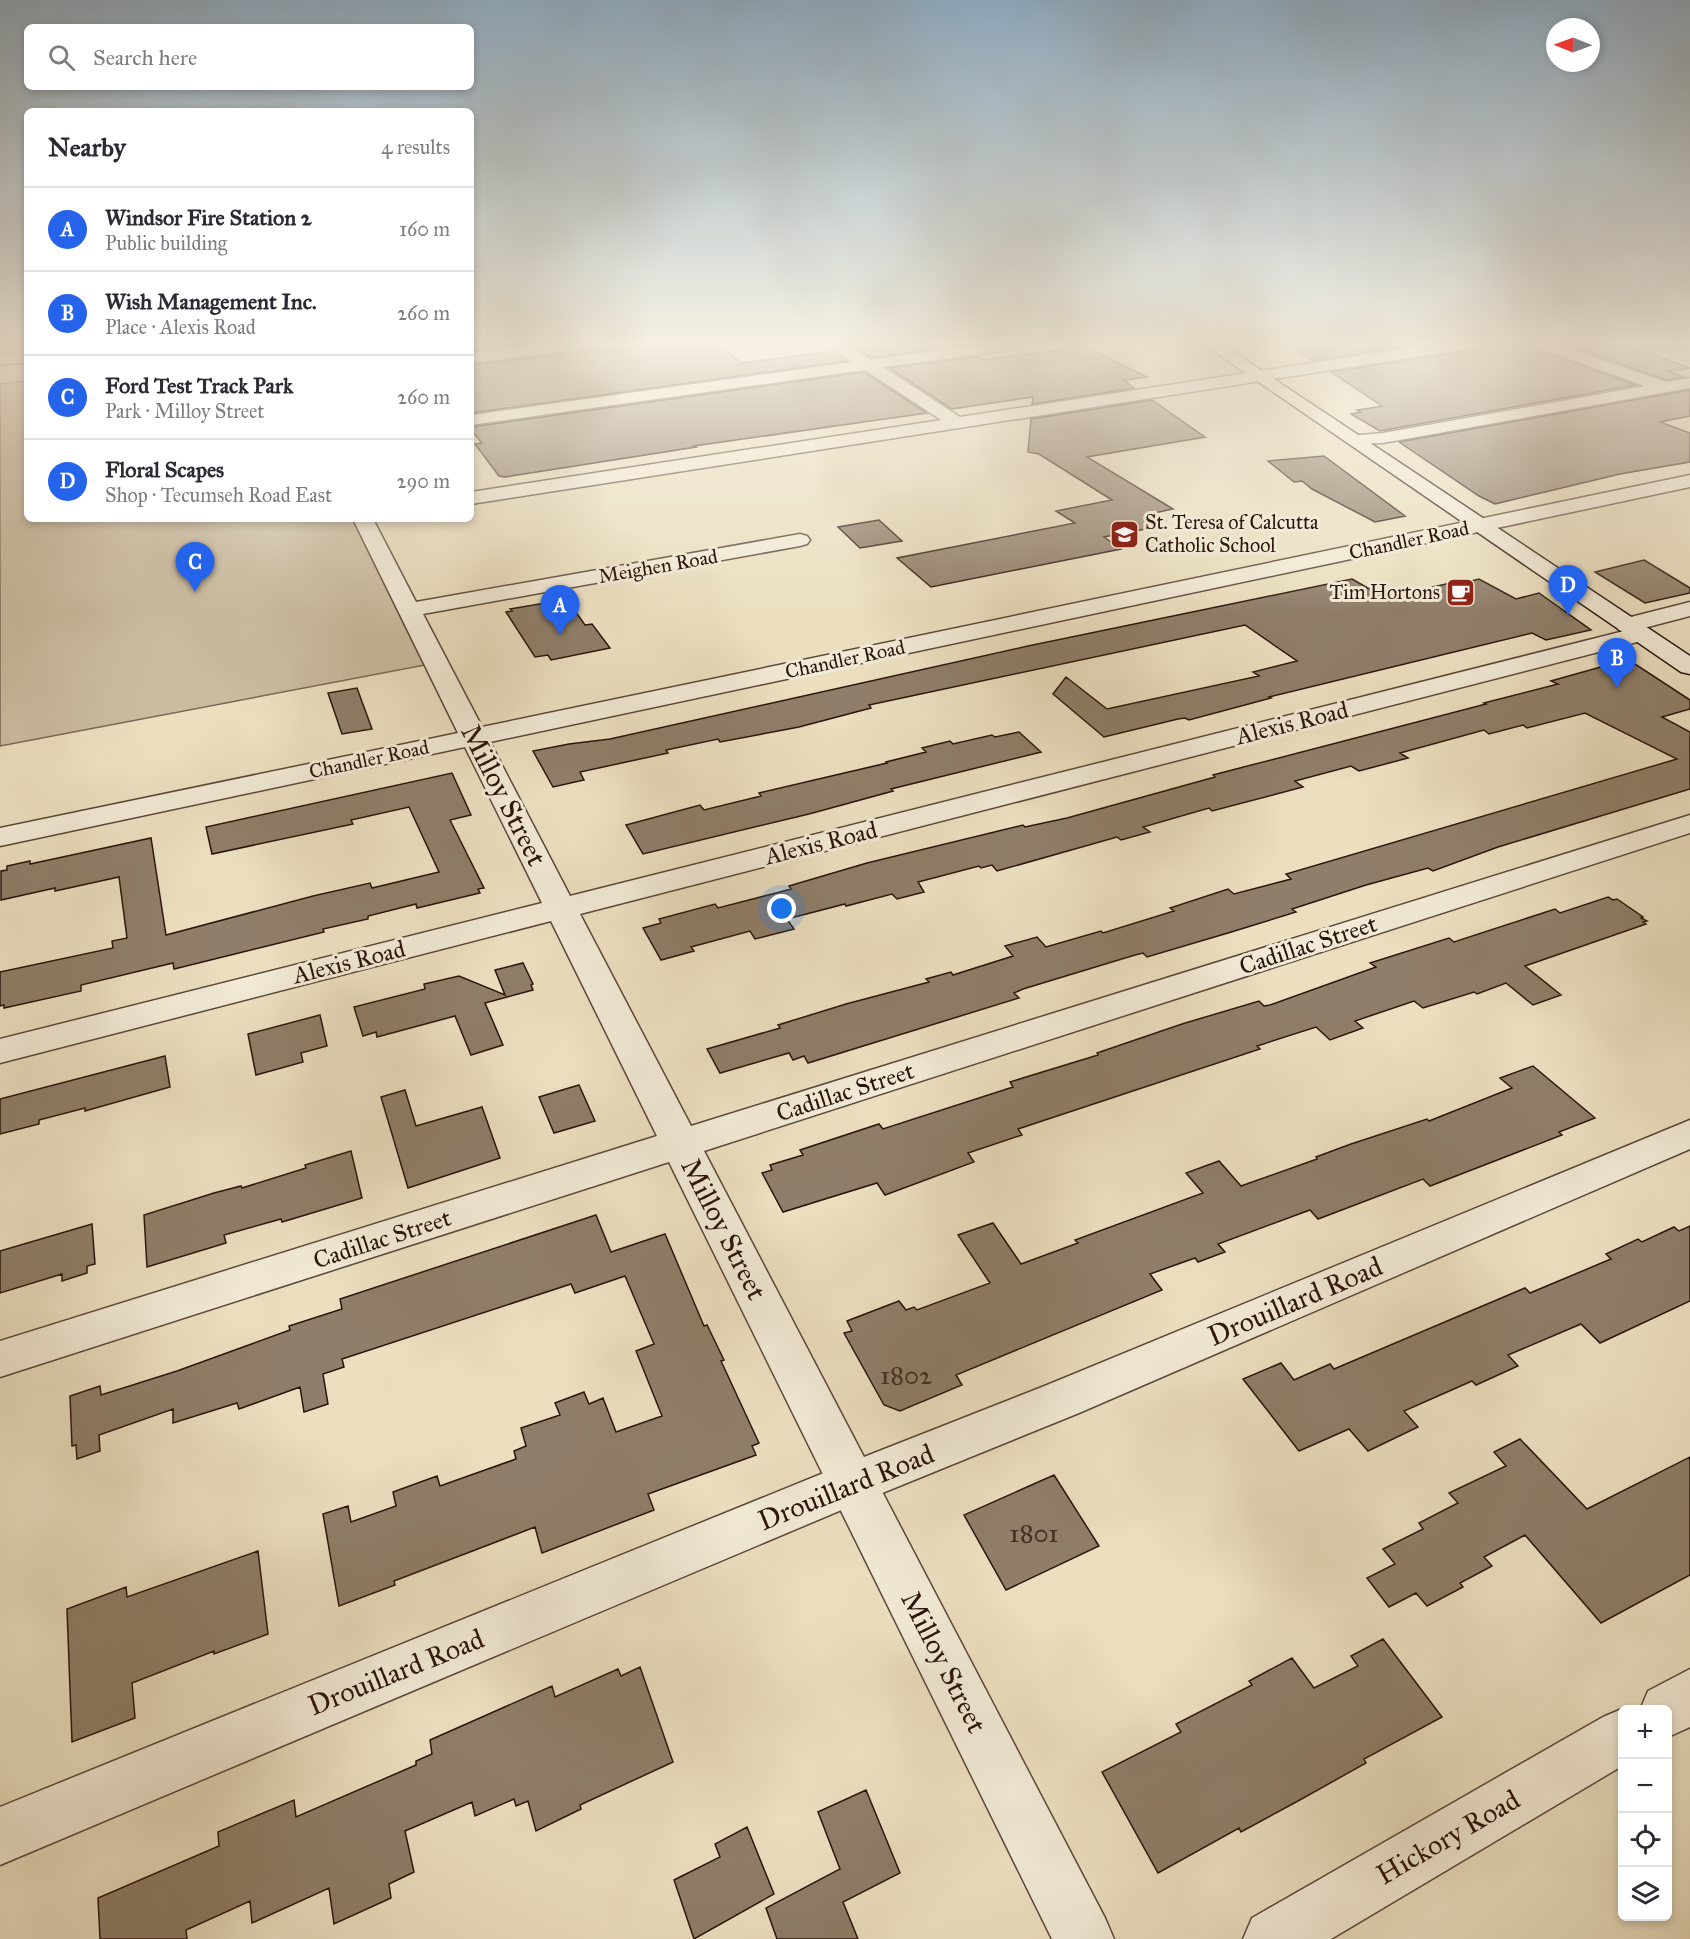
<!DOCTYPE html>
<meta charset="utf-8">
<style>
body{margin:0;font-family:"IM FELL Great Primer",serif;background:#f2f2f3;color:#2b2b33}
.controls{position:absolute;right:18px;bottom:18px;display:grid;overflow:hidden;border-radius:9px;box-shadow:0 3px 9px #0003}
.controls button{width:54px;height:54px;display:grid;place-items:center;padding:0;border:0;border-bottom:2px solid #e1e1e2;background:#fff;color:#2b2b33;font:30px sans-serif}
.compass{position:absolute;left:1546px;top:18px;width:54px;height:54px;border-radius:50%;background:#fff;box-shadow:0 3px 9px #0003;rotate:271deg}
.you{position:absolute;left:782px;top:909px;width:21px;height:21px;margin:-15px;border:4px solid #fff;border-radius:50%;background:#1a73e8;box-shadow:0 0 0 9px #1a73e833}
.badge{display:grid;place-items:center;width:39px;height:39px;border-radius:50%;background:#2563eb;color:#fff;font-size:20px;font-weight:700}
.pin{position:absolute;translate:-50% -50px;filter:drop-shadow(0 2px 3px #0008)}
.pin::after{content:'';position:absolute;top:32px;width:21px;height:18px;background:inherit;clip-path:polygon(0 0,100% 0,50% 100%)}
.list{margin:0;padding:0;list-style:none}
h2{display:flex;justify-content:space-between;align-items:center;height:78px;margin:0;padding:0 24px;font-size:26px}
h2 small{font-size:20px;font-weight:400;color:#7c7c81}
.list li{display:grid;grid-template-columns:39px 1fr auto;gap:18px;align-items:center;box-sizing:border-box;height:84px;padding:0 24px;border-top:2px solid #e1e1e2}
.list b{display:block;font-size:22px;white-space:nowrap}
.list p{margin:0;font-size:20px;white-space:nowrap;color:#7c7c81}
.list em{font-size:20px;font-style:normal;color:#7c7c81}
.icon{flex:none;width:33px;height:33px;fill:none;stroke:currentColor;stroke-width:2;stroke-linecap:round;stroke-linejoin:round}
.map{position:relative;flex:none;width:1690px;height:1939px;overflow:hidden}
.search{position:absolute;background:#fff;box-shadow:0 3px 9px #0003;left:24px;top:24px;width:450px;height:66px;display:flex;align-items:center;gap:15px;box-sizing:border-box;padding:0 21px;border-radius:9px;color:#7c7c81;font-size:22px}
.panel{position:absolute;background:#fff;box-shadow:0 3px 9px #0003;left:24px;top:108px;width:450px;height:414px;border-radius:9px}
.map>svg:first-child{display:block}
.green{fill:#cabca1;stroke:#7a6856;stroke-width:1.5}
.building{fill:#8f7e69;stroke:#2b140b;stroke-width:1.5}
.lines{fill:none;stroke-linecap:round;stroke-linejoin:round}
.minor-casing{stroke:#5b4738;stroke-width:3}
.tertiary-casing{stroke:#5b4738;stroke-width:3}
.secondary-casing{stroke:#2b140b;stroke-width:3}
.minor{fill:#f2ead6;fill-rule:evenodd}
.tertiary{fill:#f2ead6;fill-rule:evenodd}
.secondary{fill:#f2ead6;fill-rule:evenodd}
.labels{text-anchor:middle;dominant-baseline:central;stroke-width:6;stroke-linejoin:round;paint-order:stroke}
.far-poi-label{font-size:20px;fill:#2b140b;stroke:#f2ead6;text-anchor:start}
.far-street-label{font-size:20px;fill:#2b140b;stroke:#f2ead6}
.street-label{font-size:24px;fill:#2b140b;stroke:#f2ead6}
.near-number-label{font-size:26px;fill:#442e22}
.near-street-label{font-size:28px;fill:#2b140b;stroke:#f2ead6}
</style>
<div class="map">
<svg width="1690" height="1939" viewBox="0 0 1690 1939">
<rect width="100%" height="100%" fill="#ebdfc0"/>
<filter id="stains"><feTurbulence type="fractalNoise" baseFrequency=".00333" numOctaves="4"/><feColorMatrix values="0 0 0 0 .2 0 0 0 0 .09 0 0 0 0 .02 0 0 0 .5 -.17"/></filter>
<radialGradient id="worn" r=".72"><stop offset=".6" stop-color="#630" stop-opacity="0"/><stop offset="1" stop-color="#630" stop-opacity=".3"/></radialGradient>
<path class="green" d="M27,381V519H354L425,665L0,746V384Z"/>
<path class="building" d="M471,341H547L471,351Z
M677,341H713L742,363L834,351L847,361L471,413V365Z
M863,341H962V345L872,358L857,348L870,346Z
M1330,341H1438L1313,361L1292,347Z
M1495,341H1524L1527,346L1636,385L1380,431L1351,414L1361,412L1357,410L1382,406L1331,372L1486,348Z
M1556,341H1615L1690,368L1668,371L1683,377L1666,380Z
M1084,346L1147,377L1124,380L1134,388L1032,404L1033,397L952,409L889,368L977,357L983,360Z
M864,372L927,413L694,446L696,447L505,477L499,476L475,444L482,443L471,430V427Z
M1690,390V416L1660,422L1690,433V462L1620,474L1495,504L1479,496L1399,442Z
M1152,400L1205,437L1087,457L1173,509L1154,513L1165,520L1155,522L1161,526L1104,537L1121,549L931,587L897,558L1075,523L1056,511L1112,500L1039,454L1028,452L1031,419Z
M1324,456L1405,516L1375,522L1312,489L1302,481L1294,482L1268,461Z
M879,520L902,541L860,548L838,527Z
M1644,560L1690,588V593L1645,603L1595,572Z
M1352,579L1385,598L1459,581L1463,583L1479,579L1516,599L1539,593L1591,630L1546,640L1532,633L1269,697L1271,698L1189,720L1185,718L1178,719L1104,737L1053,694L1066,677L1107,709L1259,676L1253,672L1297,661L1245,625L869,705L871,708L799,727L720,742L718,739L666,750L668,753L580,772L584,780L553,787L533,751L569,744L610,739L1028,646Z
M557,601H568L585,625L592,624L610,648L551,660L548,655L535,657L506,612L512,611L510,609Z
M1622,661L1635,664L1690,700V709L1662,717L1690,732V789L1498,847L1433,871L1428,868L1366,885L1292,909L1296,912L1228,933L1147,957L1143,953L1135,955L1023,989L1014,993L1019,998L808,1063L804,1056L793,1060L789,1053L720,1073L707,1049L780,1028L778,1025L846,1004L929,982L926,979L951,972L953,975L1013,956L1005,946L1037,937L1046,947L1101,931L1103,933L1174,911L1170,908L1228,889L1234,894L1291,879L1286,874L1677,759L1585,713L1527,728L1523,725L1489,734L1484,730L1400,753L1408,758L1359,771L1351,766L1295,781L1303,787L1212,811L1209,808L1143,827L1150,832L1121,840L1117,837L997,871L992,865L981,868L979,866L918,882L924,892L897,899L892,894L846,906L845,904L787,919L794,929L755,939L750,931L691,947L694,951L661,960L643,928L661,923L659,919L715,904L718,908L780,892L791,889L789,886L867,863L1023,825L1025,827L1067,818L1215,777L1213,775L1486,704L1484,703L1558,684L1551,681Z
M357,688L372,729L342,734L328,693Z
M1019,732L1041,752L891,789L893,791L809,814L643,854L626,825L700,805L704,810L761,796L759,793L887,763L886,762L926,752L922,748L950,741L953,744L992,735L995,737Z
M452,773L471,815L450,820L484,888L478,889L480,893L417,908L416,904L368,916V919L323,929L324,932L174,969L173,963L81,985V991L4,1008V1005L0,1006V972L113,948L112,941L127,938L119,877L55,891V888L1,900V871L7,870V866L30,861V864L151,838L166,935L313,896L370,883L372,888L439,872L409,807L351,820L353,824L212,854L206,827Z
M1608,897L1613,900L1617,899L1643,917L1641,918L1647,921L1643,922L1646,924L1525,966L1561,995L1533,1005L1506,983L1477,994L1474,992L1423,1008L1414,1001L1355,1021L1363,1028L1330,1040L1316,1027L1257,1046L1260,1049L1018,1129L1022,1135L968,1153L974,1162L885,1195L877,1183L783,1212L762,1173L772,1170L770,1165L803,1155L800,1150L879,1124L883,1129L1013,1087L1010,1082L1098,1055L1097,1053L1182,1024L1259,1001L1264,1006L1270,1005L1376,967L1370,963L1449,938L1454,942L1555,909L1560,913Z
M523,963L533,984L531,985L533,990L485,1003L503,1045L471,1055L455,1016L377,1037L376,1032L363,1036L354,1007L425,989L424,984L459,976L505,995L495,970Z
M320,1015L327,1046L301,1053L303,1062L256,1075L248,1034Z
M165,1056L170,1087L85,1111V1108L39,1120V1124L0,1134V1099Z
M1533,1066L1595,1118L1559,1132L1562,1135L1430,1186L1423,1179L1318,1219L1310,1210L1218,1244L1225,1252L1198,1262L1195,1258L1150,1274L1162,1290L956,1375L962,1385L900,1411L884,1405L844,1333L852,1331L847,1321L899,1301L906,1310L914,1307L917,1310L990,1283L958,1235L993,1223L1021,1264L1078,1243L1075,1240L1203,1193L1186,1173L1219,1161L1241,1186L1317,1159L1316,1157L1351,1144L1427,1119L1429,1121L1512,1088L1500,1078Z
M579,1085L595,1121L554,1133L539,1097Z
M405,1090L416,1126L482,1107L500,1158L408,1188L381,1097Z
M351,1151L362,1198L282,1222L281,1219L224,1235L226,1243L147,1267L144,1215L214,1193L241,1186L242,1188L306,1168L305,1165Z
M596,1215L611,1252L665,1234L704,1326L707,1325L724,1360L721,1361L759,1443L752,1446L756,1455L648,1494L654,1510L542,1553L535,1527L394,1581L395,1585L339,1606L323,1514L348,1506L351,1522L396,1506L393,1492L437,1476L440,1486L516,1459L514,1451L526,1446L521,1428L560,1415L555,1403L584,1392L589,1404L603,1398L616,1432L662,1416L636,1351L654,1344L625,1276L575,1293L571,1284L342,1359L344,1367L323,1374L328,1404L304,1412L300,1387L239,1409L237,1403L173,1423V1409L99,1435L100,1451L77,1459L76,1445L72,1446L70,1396L100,1386L101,1395L177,1371L290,1330L289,1326L342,1309L340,1299Z
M92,1224L95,1264L87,1266V1273L62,1281V1274L0,1293V1251Z
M1690,1226V1301L1600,1343L1581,1324L1508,1355L1518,1366L1476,1385L1472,1381L1404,1411L1418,1427L1368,1451L1349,1429L1299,1451L1243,1379L1281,1363L1294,1380L1330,1364L1334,1369L1525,1288L1530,1293L1611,1259L1606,1254L1638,1239L1642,1242L1674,1227L1679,1231Z
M1520,1439L1587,1509L1690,1457V1575L1601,1623L1525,1535L1484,1557L1492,1566L1460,1583L1463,1587L1427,1606L1416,1593L1389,1607L1367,1578L1395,1564L1383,1549L1423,1529L1419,1523L1458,1503L1449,1493L1506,1466L1494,1452Z
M1054,1475L1099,1546L1006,1590L964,1515Z
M258,1551L268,1634L214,1654V1651L132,1683L135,1718L72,1742L67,1609L126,1587L127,1597Z
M1383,1639L1442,1717L1364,1759L1366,1763L1298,1801L1241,1832L1239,1828L1158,1873L1102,1772L1181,1732L1176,1724L1252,1685L1249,1681L1292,1658L1314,1688L1358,1666L1351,1656Z
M640,1667L673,1762L580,1805L581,1809L536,1831L528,1801L516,1806L514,1799L475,1816L472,1802L405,1831L414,1872L389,1884L391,1898L334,1924L329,1888L252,1923L250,1901L186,1930L187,1939H100L98,1898L219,1846L218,1832L294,1800L296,1817L416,1765V1761L432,1754L430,1740L552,1686L555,1697L618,1669L621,1676Z
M866,1790L900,1873L843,1902L858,1939H777L766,1908L840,1869L818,1812Z
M747,1827L774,1894L694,1939L674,1880L720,1857L715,1844Z"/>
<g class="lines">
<defs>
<path id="minor" d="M567,341H612L605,346L471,363V353Z
M825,341H843L871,360L1003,341H1045L1038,346L883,367L960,417L1455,341H1493L1486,346L471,504V492L941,420L865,370L471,425V415L853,362Z
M1526,341H1548L1666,382L1690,378V388L1383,443L1349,444L1346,440L1349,436L1383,433L1645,386L1528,344Z
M27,352V362L0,365V355Z
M1690,475V487L490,742L570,896L1624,631L1619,630L1615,625L1619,620L1690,602V616L1644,628L1649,629L1653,634L1649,639L580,914L691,1126L1690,815V833L704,1151L1105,1918L1114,1939H1052L669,1162L0,1377V1341L657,1136L551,921L0,1063V1039L542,903L465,747L0,846V828L458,733L353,519H373L416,602L800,534L807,536L810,540L807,544L800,546L423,614L482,727Z
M1690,1669V1727L1668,1737V1710H1640L1648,1691Z
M1622,1709L1624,1710L1622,1766L1331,1939H1243L1252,1918L1603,1717Z"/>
<path id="tertiary" d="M1690,1120V1149L1079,1413L870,1498L0,1865V1807L836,1468L1047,1385Z"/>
<path id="secondary" d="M1199,341H1217L1690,656V674L1681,672Z"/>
</defs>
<use href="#minor" class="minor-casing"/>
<use href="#tertiary" class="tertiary-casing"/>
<use href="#secondary" class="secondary-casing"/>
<use href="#minor" class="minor"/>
<use href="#tertiary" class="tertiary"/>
<use href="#secondary" class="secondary"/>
</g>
<linearGradient id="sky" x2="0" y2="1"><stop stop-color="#8faabf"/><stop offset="0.56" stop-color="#f6f1e3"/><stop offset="1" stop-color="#f6f1e3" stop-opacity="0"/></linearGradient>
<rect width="1690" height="613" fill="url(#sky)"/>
<defs>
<symbol id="school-square" viewBox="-11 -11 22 22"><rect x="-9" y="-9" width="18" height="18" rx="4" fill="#8f2418" stroke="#f2ead6"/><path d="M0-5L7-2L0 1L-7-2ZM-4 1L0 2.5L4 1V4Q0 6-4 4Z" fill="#fff"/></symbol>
<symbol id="cafe-square" viewBox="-11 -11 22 22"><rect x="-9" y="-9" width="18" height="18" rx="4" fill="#8f2418" stroke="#f2ead6"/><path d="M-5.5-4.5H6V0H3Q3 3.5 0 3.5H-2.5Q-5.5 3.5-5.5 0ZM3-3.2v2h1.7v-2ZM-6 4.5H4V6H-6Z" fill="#fff"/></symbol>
</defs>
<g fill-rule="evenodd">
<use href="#school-square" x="1108" y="518" width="33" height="33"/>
<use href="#cafe-square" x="1444" y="576" width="33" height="33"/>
</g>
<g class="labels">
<g class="far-poi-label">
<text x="1145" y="522">St. Teresa of Calcutta<tspan x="1145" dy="23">Catholic School</tspan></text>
<text x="1440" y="592" text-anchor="end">Tim Hortons</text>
</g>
<g class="far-street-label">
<text transform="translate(1409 540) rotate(-12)">Chandler Road</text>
<text transform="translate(658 566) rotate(-10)">Meighen Road</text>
<text transform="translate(845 659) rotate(-12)">Chandler Road</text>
<text transform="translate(369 759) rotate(-12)">Chandler Road</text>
</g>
<g class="street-label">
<text transform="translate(1292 723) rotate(-14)">Alexis Road</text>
<text transform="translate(821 843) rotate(-14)">Alexis Road</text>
<text transform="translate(1308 945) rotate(-18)">Cadillac Street</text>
<text transform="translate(349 962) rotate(-14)">Alexis Road</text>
<text transform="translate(845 1092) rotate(-18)">Cadillac Street</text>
<text transform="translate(382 1239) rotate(-18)">Cadillac Street</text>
</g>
<g class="near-number-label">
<text x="906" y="1375">1802</text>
<text x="1034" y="1533">1801</text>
</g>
<g class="near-street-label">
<text transform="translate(504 795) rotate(63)">Milloy Street</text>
<text transform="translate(724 1229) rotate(63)">Milloy Street</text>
<text transform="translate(1295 1301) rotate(-23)">Drouillard Road</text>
<text transform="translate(846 1487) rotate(-22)">Drouillard Road</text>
<text transform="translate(944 1662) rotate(63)">Milloy Street</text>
<text transform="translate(396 1672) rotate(-22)">Drouillard Road</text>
<text transform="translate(1448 1837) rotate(-30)">Hickory Road</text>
</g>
</g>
<rect width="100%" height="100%" filter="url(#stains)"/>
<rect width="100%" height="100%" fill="url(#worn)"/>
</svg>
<div class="controls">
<button>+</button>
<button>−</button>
<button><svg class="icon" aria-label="locate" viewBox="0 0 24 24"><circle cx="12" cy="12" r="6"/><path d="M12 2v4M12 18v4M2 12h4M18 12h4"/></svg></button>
<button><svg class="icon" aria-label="layers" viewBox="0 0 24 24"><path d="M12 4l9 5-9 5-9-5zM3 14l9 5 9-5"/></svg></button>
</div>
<svg class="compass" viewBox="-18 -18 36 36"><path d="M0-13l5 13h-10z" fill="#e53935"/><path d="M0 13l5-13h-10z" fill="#7c7c81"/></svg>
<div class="you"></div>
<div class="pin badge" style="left:560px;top:635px">A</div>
<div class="pin badge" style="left:1617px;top:688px">B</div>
<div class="pin badge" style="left:195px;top:592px">C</div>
<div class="pin badge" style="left:1568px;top:615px">D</div>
<div class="search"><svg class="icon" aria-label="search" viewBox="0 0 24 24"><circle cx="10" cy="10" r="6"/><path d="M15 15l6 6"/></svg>Search here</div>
<section class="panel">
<h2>Nearby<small>4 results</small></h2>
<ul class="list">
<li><span class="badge">A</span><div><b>Windsor Fire Station 2</b><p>Public building</p></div><em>160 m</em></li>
<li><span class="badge">B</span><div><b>Wish Management Inc.</b><p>Place · Alexis Road</p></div><em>260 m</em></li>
<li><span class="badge">C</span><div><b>Ford Test Track Park</b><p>Park · Milloy Street</p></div><em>260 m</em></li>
<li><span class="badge">D</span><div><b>Floral Scapes</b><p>Shop · Tecumseh Road East</p></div><em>290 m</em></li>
</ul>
</section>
</div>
